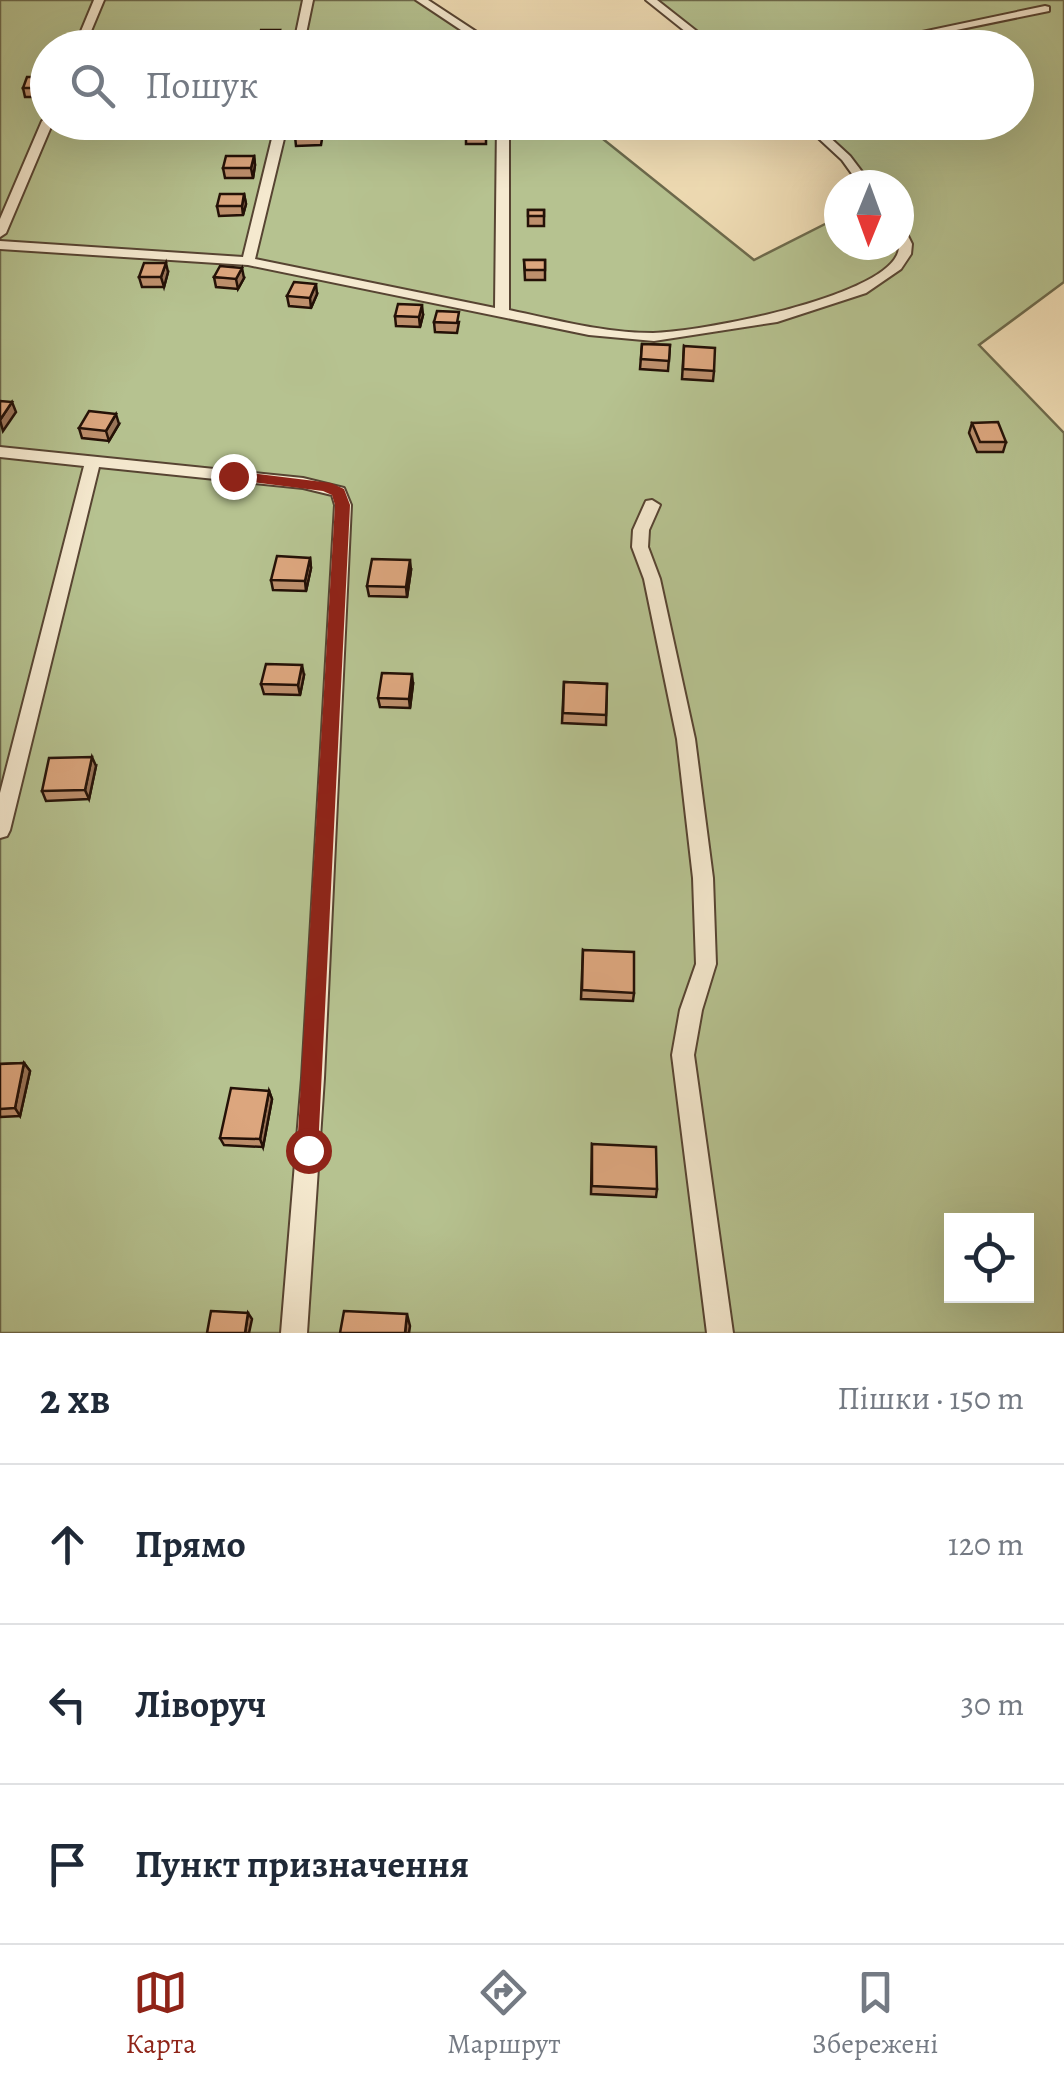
<!DOCTYPE html>
<html lang="uk">
<meta charset="utf-8">
<style>
body{margin:0;font-family:Alegreya,serif;background:#f6f6f7;color:#1f2937}
.controls{position:absolute;right:30px;bottom:30px;display:grid;overflow:hidden;border-radius:0px;box-shadow:0 10px 40px #0002}
.controls button{width:90px;height:90px;display:grid;place-items:center;padding:0;border:0;border-bottom:2px solid #e0e1e3;background:#fff;color:#1f2937;font:50px sans-serif}
.compass{position:absolute;left:824px;top:170px;width:90px;height:90px;border-radius:50%;background:#fff;box-shadow:0 10px 40px #0002;rotate:181deg}
.stop{position:absolute;width:30px;height:30px;margin:-22px;border:8px solid #8f2418;border-radius:50%;background:#fff}
.stop.end{background:#8f2418;border-color:#fff;box-shadow:0 2px 10px #0008}
.list{margin:0;padding:0;list-style:none}
h2{display:flex;justify-content:space-between;align-items:center;height:130px;margin:0;padding:0 40px;font-size:42px}
h2 small{font-size:32px;font-weight:400;color:#747a83}
.list li{display:grid;grid-template-columns:65px 1fr auto;gap:30px;align-items:center;box-sizing:border-box;height:160px;padding:0 40px;border-top:2px solid #e0e1e3}
.list b{display:block;font-size:38px;white-space:nowrap}
.list em{font-size:32px;font-style:normal;color:#747a83}
.icon{flex:none;width:55px;height:55px;fill:none;stroke:currentColor;stroke-width:2;stroke-linecap:round;stroke-linejoin:round}
.map{position:relative;flex:none;width:1064px;height:1333px;overflow:hidden}
.search{position:absolute;background:#fff;box-shadow:0 10px 40px #0002;left:30px;right:30px;top:30px;height:110px;display:flex;align-items:center;gap:25px;box-sizing:border-box;padding:0 35px;border-radius:55px;color:#747a83;font-size:38px}
.sheet{height:610px;background:#fff}
nav{display:flex;justify-content:space-around;align-items:center;box-sizing:border-box;height:140px;border-top:2px solid #e0e1e3;background:#fff;font-size:28px;color:#747a83}
nav a{display:grid;justify-items:center;gap:5px}
nav .on{color:#8f2418}
.map>svg:first-child{display:block}
.green{fill:#b6c290;stroke:#6d6a4c;stroke-width:2.5;fill-rule:evenodd}
.lines{fill:none;stroke-linecap:round;stroke-linejoin:round}
.service-casing{stroke:#574432;stroke-width:4}
.service{fill:#f5e9cf;fill-rule:evenodd}
.wall{fill:#bd8f6c;stroke:#241107;stroke-width:2.5}
.shaded-wall{fill:#9a7458;stroke:#241107;stroke-width:2.5}
.building{fill:#dca67e;stroke:#241107;stroke-width:2.5}
.route{fill:#8f2418}
</style>
<div class="map">
<svg width="1064" height="1333" viewBox="0 0 1064 1333">
<rect width="100%" height="100%" fill="#f0ddb5"/>
<filter id="stains"><feTurbulence type="fractalNoise" baseFrequency=".002" numOctaves="4"/><feColorMatrix values="0 0 0 0 .2 0 0 0 0 .09 0 0 0 0 .02 0 0 0 .5 -.17"/></filter>
<radialGradient id="worn" r=".72"><stop offset=".6" stop-color="#630" stop-opacity="0"/><stop offset="1" stop-color="#630" stop-opacity=".3"/></radialGradient>
<path class="green" d="M0,0H421L496,47L48,48V122L583,123L754,260L839,217V245H899V185H866L806,123L1016,122V48L713,47L651,0H1064V282L979,345L1064,433V1333H0ZM952,1220H1026V1296H952Z"/>
<g class="lines">
<defs>
<path id="service" d="M94,0H104L84,48H74Z
M303,0H313L303,48H293Z
M416,0H428L501,48H488Z
M646,0H657L718,48H706Z
M1045,6L1049,7V11L869,48H846Z
M48,118V122H53L6,233L0,237V219L42,121Z
M276,122H288L255,259L495,308L497,122H509V310C556,320 605,333 653,333C700,332 876,299 897,255C901,247 899,235 899,225L903,226L912,244L911,254L901,269L866,293L777,322L654,341L589,335L248,265L0,249V241L243,257Z
M801,122H813L850,156L872,185H860L842,160Z
M0,447L303,478L344,488L351,505L324,1078L307,1333H281L302,1078L335,505L332,495L303,488L99,467L10,830L7,836L0,838V793L84,466L0,457Z
M652,500L660,505L649,530L648,547L660,579L695,739L713,878L716,964L702,1010L694,1055L733,1333H707L672,1055L680,1010L696,964L693,878L677,739L644,579L632,547L633,530L646,501Z"/>
</defs>
<use href="#service" class="service-casing"/>
<use href="#service" class="service"/>
</g>
<path class="wall" d="M334,33V48H313L312,42Z
M259,39H281L279,48H260Z
M48,83L44,97H25L23,88Z
M322,124L323,133L321,145L296,146L295,136Z
M466,127H486V144H466Z
M254,156L255,165L253,178H225L223,168Z
M244,194L246,204L243,215L219,216L217,206Z
M528,210H544V226H528Z
M524,260H545V280H525Z
M168,272L164,287H142L139,277Z
M214,277L244,278L238,289L216,287Z
M317,294L311,308L289,306L287,296Z
M423,315L420,327L396,326L395,316Z
M434,322H459L457,333L435,332Z
M642,344L670,345L668,371L640,369Z
M684,346L714,371L713,381L682,379Z
M972,423L1006,442L1003,452H977L969,433Z
M119,424L109,441L82,438L79,428Z
M310,558L311,568L306,591L273,590L271,580Z
M411,570L407,597L369,596L367,586Z
M304,675L300,695L264,694L261,684Z
M564,682L607,684L606,725L562,723Z
M413,684L410,708L380,707L378,698Z
M96,766L89,799L46,801L42,791Z
M583,950L634,993L633,1001L581,999Z
M24,1063L30,1071L20,1116L0,1117V1064Z
M269,1091L272,1099L263,1147L224,1145L220,1138Z
M592,1144L657,1189L656,1197L591,1194Z"/>
<path class="shaded-wall" d="M46,77L48,88L44,97L41,88Z
M254,156L255,165L253,178L251,168Z
M244,194L246,204L243,215L242,206Z
M166,263L168,272L164,287L161,277Z
M242,268L244,278L238,289L236,279Z
M316,284L317,294L311,308L310,298Z
M422,305L423,315L420,327L419,317Z
M12,402L16,412L3,431L0,420Z
M116,414L119,424L109,441L106,431Z
M310,558L311,568L306,591L305,581Z
M410,560L411,570L407,597L406,587Z
M302,665L304,675L300,695L298,685Z
M412,674L413,684L410,708L409,699Z
M92,757L96,766L89,799L85,790Z
M24,1063L30,1071L20,1116L15,1108Z
M269,1091L272,1099L263,1147L260,1139Z
M248,1313L252,1319L249,1333H245Z
M407,1314L410,1326L409,1333H405Z"/>
<path class="building" d="M261,30H280L277,39H259Z
M314,33H334L332,42H312Z
M27,77H46L41,88H23Z
M297,124H322L320,136H295Z
M466,127H486V134H466Z
M226,156H254L251,168H223Z
M220,194H244L242,206H217Z
M528,210H544V216H528Z
M524,260H545V270H525Z
M144,263H166L161,277H139Z
M220,266L242,268L236,279L214,277Z
M294,282L316,284L310,298L287,296Z
M398,304L422,305L419,317L395,316Z
M437,311L459,312L457,323L434,322Z
M642,344L670,345L669,361L641,359Z
M684,346L715,348L714,371L683,369Z
M0,401L12,402L0,420Z
M89,411L116,414L106,431L79,428Z
M998,422L1006,442H980L972,423Z
M277,556L310,558L305,581L271,580Z
M372,559L410,560L406,587L367,586Z
M266,664L302,665L298,685L261,684Z
M382,673L412,674L409,699L378,698Z
M564,682L607,684L606,715L563,713Z
M92,757L85,790L42,791L49,758Z
M583,950L634,952V993L582,990Z
M24,1063L15,1108L0,1109V1064Z
M231,1088L269,1091L260,1139L220,1138Z
M592,1144L656,1147L657,1189L592,1186Z
M211,1311L248,1313L245,1333H207Z
M344,1311L407,1314L405,1333H340Z"/>
<path class="route" d="M233,471L331,483L344,489L350,505L318,1150L315,1158L308,1161L300,1158L297,1150L335,505L332,495L323,491L228,479V473Z"/>
<rect width="100%" height="100%" filter="url(#stains)"/>
<rect width="100%" height="100%" fill="url(#worn)"/>
</svg>
<div class="controls">
<button><svg class="icon" aria-label="locate" viewBox="0 0 24 24"><circle cx="12" cy="12" r="6"/><path d="M12 2v4M12 18v4M2 12h4M18 12h4"/></svg></button>
</div>
<svg class="compass" viewBox="-18 -18 36 36"><path d="M0-13l5 13h-10z" fill="#e53935"/><path d="M0 13l5-13h-10z" fill="#747a83"/></svg>
<div class="stop" style="left:308px;top:1150px"></div>
<div class="stop end" style="left:233px;top:476px"></div>
<div class="search"><svg class="icon" aria-label="search" viewBox="0 0 24 24"><circle cx="10" cy="10" r="6"/><path d="M15 15l6 6"/></svg>Пошук</div>
</div>
<section class="sheet">
<h2>2 хв<small>Пішки · 150 m</small></h2>
<ul class="list">
<li><svg class="icon" aria-label="ahead" viewBox="0 0 24 24"><path d="M12 20V5M6 11l6-6 6 6"/></svg><div><b>Прямо</b></div><em>120 m</em></li>
<li><svg class="icon" aria-label="left" viewBox="0 0 24 24"><path d="M17 20v-9H6M10 6l-5 5 5 5"/></svg><div><b>Ліворуч</b></div><em>30 m</em></li>
<li><svg class="icon" aria-label="arrive" viewBox="0 0 24 24"><path d="M6 21V4h12l-3 4 3 4H6"/></svg><div><b>Пункт призначення</b></div></li>
</ul>
</section>
<nav>
<a class="on"><svg class="icon" aria-label="map" viewBox="0 0 24 24"><path d="M3 6l6-2 6 2 6-2v14l-6 2-6-2-6 2zM9 4v14M15 6v14"/></svg>Карта</a>
<a><svg class="icon" aria-label="directions" viewBox="0 0 24 24"><path d="M12 3l9 9-9 9-9-9zM9 14v-3h6M13 9l2 2-2 2"/></svg>Маршрут</a>
<a><svg class="icon" aria-label="saved" viewBox="0 0 24 24"><path d="M7 4h10v16l-5-4-5 4z"/></svg>Збережені</a>
</nav>
